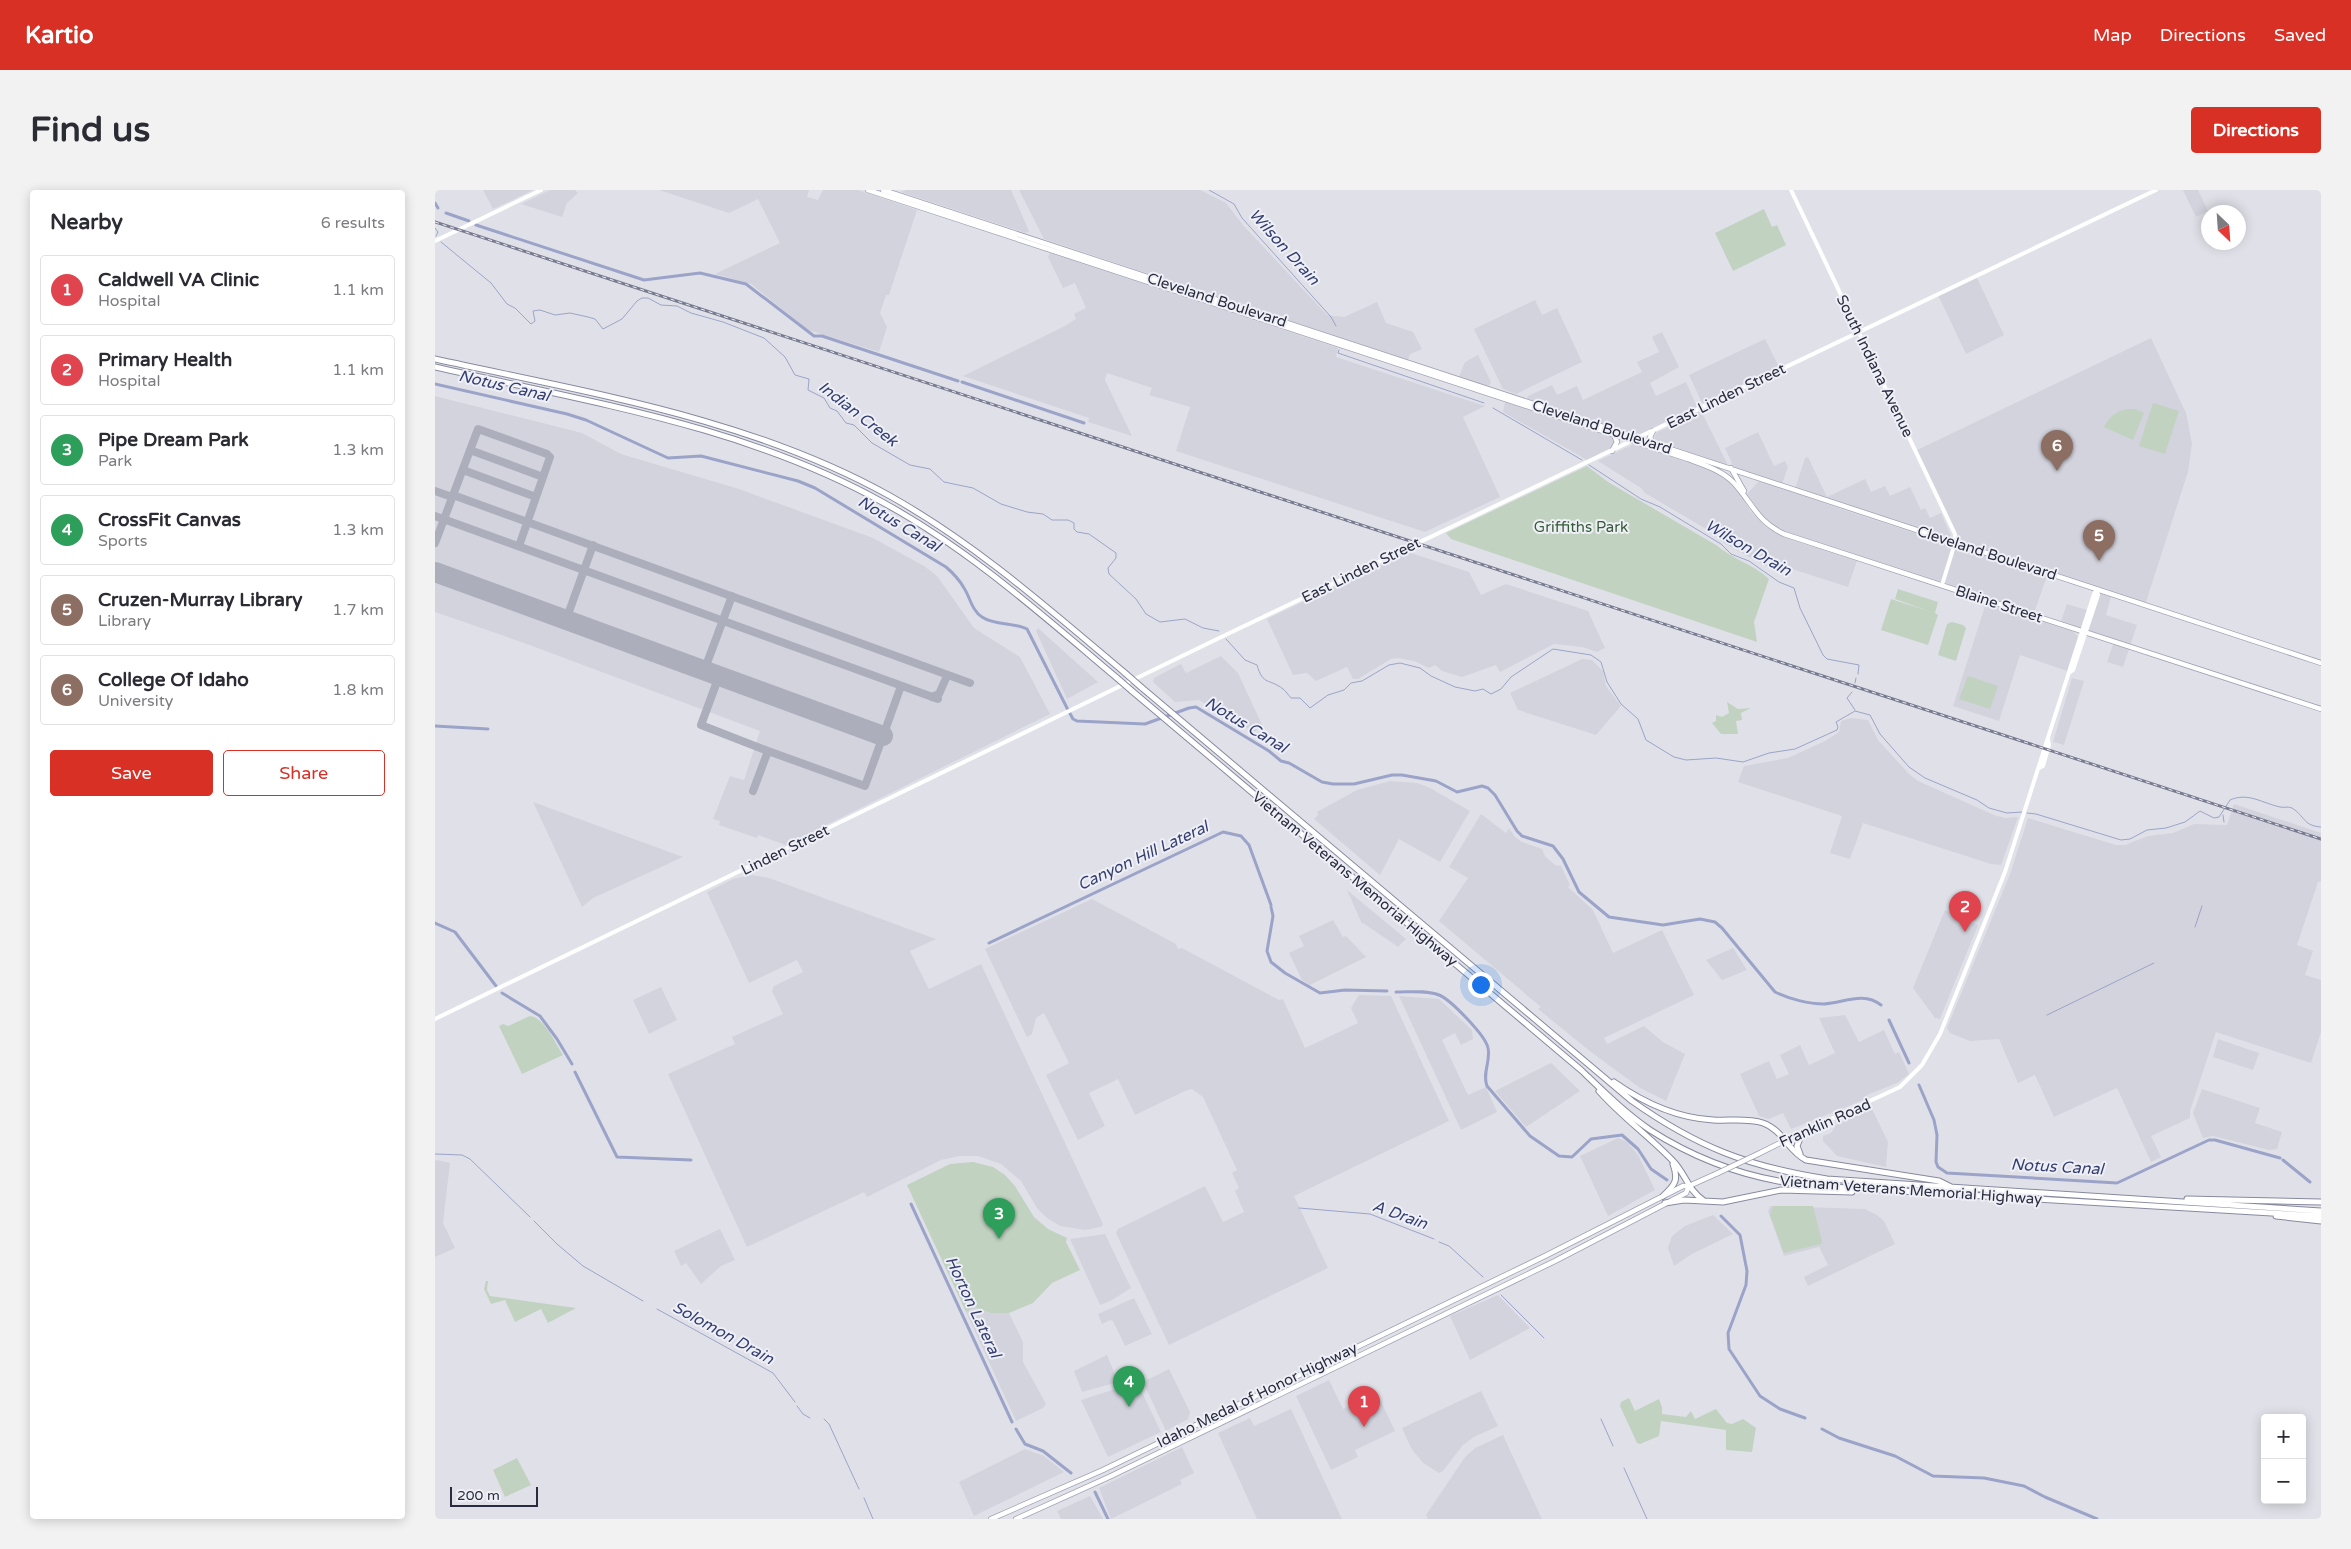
<!DOCTYPE html>
<meta charset="utf-8">
<style>
body{margin:0;font-family:"Varela Round",sans-serif;background:#f2f2f3;color:#2b2b33}
.controls{position:absolute;right:15px;bottom:15px;display:grid;overflow:hidden;border-radius:5px;box-shadow:0 2px 12px #0003}
.controls button{width:45px;height:45px;display:grid;place-items:center;padding:0;border:0;border-bottom:1px solid #e1e1e2;background:#fff;color:#2b2b33;font:25px sans-serif}
.compass{position:absolute;left:1766px;top:15px;width:45px;height:45px;border-radius:50%;background:#fff;box-shadow:0 2px 12px #0003;rotate:155deg}
.scale{position:absolute;left:15px;bottom:12px;width:88px;box-sizing:border-box;padding-left:5px;border:2px solid #292b3f;border-top:0;font-size:14px;line-height:18px;white-space:nowrap;color:#292b3f;-webkit-text-stroke:4px #eff0f6;paint-order:stroke}
.you{position:absolute;left:1045px;top:794px;width:18px;height:18px;margin:-12px;border:4px solid #fff;border-radius:50%;background:#1a73e8;box-shadow:0 0 0 8px #1a73e833}
.badge{display:grid;place-items:center;width:32px;height:32px;border-radius:50%;background:#d93025;color:#fff;font-size:16px;font-weight:700}
.pin{position:absolute;translate:-50% -41px;filter:drop-shadow(0 1px 2px #0008)}
.pin::after{content:'';position:absolute;top:26px;width:18px;height:15px;background:inherit;clip-path:polygon(0 0,100% 0,50% 100%)}
.list{margin:0;padding:0;list-style:none}
h2{display:flex;justify-content:space-between;align-items:center;height:65px;margin:0;padding:0 20px;font-size:21px}
h2 small{font-size:16px;font-weight:400;color:#7c7c81}
.list li{display:grid;grid-template-columns:32px 1fr auto;gap:15px;align-items:center;box-sizing:border-box;height:70px;margin:0 10px 10px;padding:0 10px;border:1px solid #e1e1e2;border-radius:5px}
.list b{display:block;font-size:19px;white-space:nowrap}
.list p{margin:0;font-size:16px;white-space:nowrap;color:#7c7c81}
.list em{font-size:16px;font-style:normal;color:#7c7c81}
.actions{display:flex;gap:10px;padding:15px 20px}
.actions a{flex:1;padding:11px 0;border:1px solid #d93025;border-radius:5px;text-align:center;font-size:18px;color:#d93025}
.actions .main{background:#d93025;color:#fff}
.map{position:relative;flex:none;width:1886px;height:1329px;overflow:hidden;border-radius:5px}
header{display:flex;align-items:center;gap:30px;box-sizing:border-box;height:70px;padding:0 25px;background:#d93025;color:#fff}
header strong{font-size:24px}
nav{display:flex;gap:28px;margin-inline-start:auto;font-size:18px}
.intro{display:flex;align-items:center;justify-content:space-between;box-sizing:border-box;height:120px;padding:0 30px}
h1{margin:0;font-size:35px}
.button{padding:12px 22px;border-radius:5px;background:#d93025;color:#fff;font-size:18px;font-weight:700}
main{display:flex;gap:30px;padding:0 30px}
aside{flex:1;background:#fff;border-radius:5px;box-shadow:0 2px 12px #0003}
.map>svg:first-child{display:block}
.built{fill:#d2d3dd}
.green{fill:#c1d2c1}
.lines{fill:none;stroke-linecap:round;stroke-linejoin:round}
.stream{stroke:#9ba4c8;stroke-width:1}
.canal{stroke:#9ba4c8;stroke-width:3}
.taxiway{stroke:#acaebc;stroke-width:8}
.runway{stroke:#acaebc;stroke-width:20}
.primary-casing{stroke:#9fa2b4;stroke-width:6}
.highway-casing{stroke:#878a9f;stroke-width:7}
.secondary{stroke:#fff;stroke-width:4}
.primary{stroke:#fff;stroke-width:4.5}
.highway{stroke:#fff;stroke-width:5}
.rail-casing{stroke:#797c91;stroke-width:3}
.rail{stroke:#eff0f6;stroke-width:1;stroke-dasharray:4;stroke-linecap:butt}
.primary-bridge-casing{stroke:#9fa2b4;stroke-width:6;stroke-linecap:butt}
.highway-bridge-casing{stroke:#878a9f;stroke-width:7;stroke-linecap:butt}
.primary-bridge{stroke:#fff;stroke-width:4.5}
.highway-bridge{stroke:#fff;stroke-width:5}
.labels{text-anchor:middle;dominant-baseline:central;stroke-width:4;stroke-linejoin:round;paint-order:stroke}
.street-label{font-size:15px;fill:#292b3f;stroke:#eff0f6}
.park-label{font-size:15px;fill:#365b3a;stroke:#eff0f6}
.water-label{font-size:16px;font-style:italic;fill:#343e72;stroke:#eff0f6}
</style>
<header>
<strong>Kartio</strong>
<nav><a>Map</a><a>Directions</a><a>Saved</a></nav>
</header>
<div class="intro"><h1>Find us</h1><a class="button">Directions</a></div>
<main>
<aside>
<h2>Nearby<small>6 results</small></h2>
<ul class="list">
<li><span class="badge" style="background:#e0444e">1</span><div><b>Caldwell VA Clinic</b><p>Hospital</p></div><em>1.1 km</em></li>
<li><span class="badge" style="background:#e0444e">2</span><div><b>Primary Health</b><p>Hospital</p></div><em>1.1 km</em></li>
<li><span class="badge" style="background:#2e9e5b">3</span><div><b>Pipe Dream Park</b><p>Park</p></div><em>1.3 km</em></li>
<li><span class="badge" style="background:#2e9e5b">4</span><div><b>CrossFit Canvas</b><p>Sports</p></div><em>1.3 km</em></li>
<li><span class="badge" style="background:#8d6e63">5</span><div><b>Cruzen-Murray Library</b><p>Library</p></div><em>1.7 km</em></li>
<li><span class="badge" style="background:#8d6e63">6</span><div><b>College Of Idaho</b><p>University</p></div><em>1.8 km</em></li>
</ul>
<div class="actions"><a class="main">Save</a><a>Share</a></div>
</aside>
<div class="map">
<svg width="1886" height="1329" viewBox="0 0 1886 1329">
<rect width="100%" height="100%" fill="#e0e1e8"/>
<path class="built" d="M48,0H98L58,19Z
M115,0H140L143,3L132,13L127,27L86,14Z
M224,0H374L372,7L383,10L388,0H423L482,20L454,105H451L445,123L452,137L444,162L373,140L316,94L280,84L345,53L323,9L294,23Z
M471,0H576L594,41L591,43L466,2Z
M584,0H765L791,13L808,35L892,125L909,127L942,112L951,133L978,142L987,159L975,164L973,170L609,49Z
M1748,0H1763L1773,21L1761,27Z
M615,63L903,158L901,167L1050,216L1028,227L1065,307L990,342L741,261L755,217L714,205L717,198L672,183L670,190L697,246L653,232L654,228L528,186L628,137L641,129L639,124L651,118L640,93L628,98L613,67Z
M1541,86L1569,145L1531,164L1503,105Z
M1100,110L1107,125L1122,118L1147,172L1081,204L1068,199L1039,139Z
M1227,142L1244,177L1215,193L1221,206L1251,192L1262,217L1201,246L1091,210L1093,206L1117,195L1122,205L1142,196L1148,210L1207,182L1202,172L1224,162L1217,147Z
M1716,148L1751,223L1757,254L1753,282L1710,415L1520,353L1521,348L1480,261Z
M1330,149L1344,177L1267,213L1254,185Z
M1043,165L1056,192L1054,196L1024,187L1030,172Z
M0,206L147,243L186,264L304,299L438,348L489,376L502,386L539,438L585,467L615,524L351,655L323,645L322,648L284,635L285,631L278,629L295,586L309,590L325,541L89,453L0,422Z
M1070,212L1178,247L1180,250L1178,257L1152,270L1068,222Z
M1266,221L1292,273L1291,275L1219,250L1221,243Z
M1323,242L1339,276L1350,271L1353,277L1347,294L1299,278L1290,258Z
M1199,254L1277,280L1293,290L1307,306L1316,322L1330,336L1360,351L1422,371L1413,397L1338,373L1337,379L1333,377L1292,355L1285,350L1280,335L1271,339L1210,303L1206,298L1163,271Z
M1373,267L1392,307L1430,289L1436,302L1450,296L1455,306L1475,297L1486,320L1490,318L1495,328L1506,323L1516,346L1513,348L1360,299L1370,268Z
M1325,290L1403,318L1612,386L1599,423L1349,342L1328,328L1312,304Z
M973,362L1034,382L1046,405L1071,394L1153,421L1170,458L1162,462L1147,457L1119,454L1065,482L1061,475L1027,487L1007,481L1000,475L994,478L979,471L963,468L956,469L923,489H918L912,477L881,491L872,483L858,485L832,429Z
M1665,403L1676,407L1671,425L1702,435L1688,477L1672,472L1680,449L1653,441Z
M1551,413L1639,442L1643,447L1632,481L1585,465L1564,531L1518,516Z
M1632,414L1652,420L1646,438L1626,431Z
M603,438L663,492L632,509L601,441Z
M786,466L803,483L827,535L819,542L764,510L740,512L718,492L719,488L746,474L751,483Z
M1147,469L1157,470L1168,481L1171,496L1186,516L1161,545L1083,520L1075,503Z
M1637,488L1649,491L1629,555L1618,552Z
M1416,528L1433,530L1443,550L1473,583L1483,591L1559,625L1570,628L1583,627L1566,675L1556,674L1428,633L1415,669L1395,663L1407,626L1303,592L1309,576L1353,568L1390,551L1404,542L1406,531Z
M955,591L982,593L995,598L1035,621L1005,672L964,649L945,685L879,629L883,625L882,622L922,600Z
M98,612L248,667L158,708L147,717Z
M1799,614L1886,643V691L1883,692L1862,755L1878,761L1870,785L1886,790V842L1876,873L1781,842L1755,921V928L1716,946L1726,967L1716,972L1682,898L1619,927L1600,885L1583,893L1564,849L1535,851L1515,843L1512,838L1575,684L1593,628L1681,655H1690L1713,646L1738,643L1759,634L1792,635Z
M1046,624L1071,643L1074,638L1080,647L1087,652L1107,659L1110,666L1120,675L1126,676L1135,695L1133,697L1158,720L1178,763L1227,740L1259,805L1169,848L1172,854L1209,836L1228,852L1250,864L1231,911L1205,898L1156,862L1103,819L1106,817L1004,731L1033,688L1014,677Z
M317,685L334,688L501,749L475,761L494,799L546,774L668,1034L666,1037L650,1040L625,1036L612,1028L602,1018L586,991L566,974L543,966H524L506,970L432,1007L429,1002L312,1057L233,884L300,854L297,847L348,824L337,801L339,796L368,782L362,770L314,793L272,702L298,689Z
M912,700L971,749L963,757L928,733L927,734Z
M657,709L741,754L743,759L747,758L844,810L848,809L870,858L923,833L916,818L924,805L956,806L1014,931L859,1006L893,1078L734,1155L681,1043L683,1039L770,996L788,1032L809,1022L800,1001L804,998L797,983L802,980L768,907L757,899L750,901L700,925L683,889L654,903L670,936L643,950L611,885L634,873L609,823L601,828L597,844L592,847L550,759Z
M1510,720L1543,735L1505,829L1500,828L1478,798Z
M898,730L908,747L911,746L931,767L875,795L867,790L854,763L869,756L864,746Z
M1298,758L1312,780L1287,790L1271,770Z
M226,797L242,830L214,844L198,810Z
M964,806L1004,809L1037,840L1038,849L1026,855L1020,843L1007,850L1033,905L1051,897L1062,922L1026,940Z
M1410,825L1424,852L1449,840L1460,864L1464,862L1474,884L1462,893L1432,905L1431,909L1356,939L1348,923L1334,929L1324,926L1305,884L1334,871L1342,889L1354,884L1345,865L1365,855L1374,875L1400,863L1384,828Z
M1783,849L1824,863L1818,880L1778,867Z
M1116,873L1145,901L1091,937L1060,901Z
M1767,899L1825,918L1820,933L1847,942L1842,959L1834,960L1778,946L1768,948L1758,923Z
M1437,919L1453,952L1451,977L1402,966L1388,951V946L1396,943L1401,935Z
M1183,948L1192,952L1203,965L1220,1000L1173,1026L1145,966Z
M2,970L15,973L8,1033L20,1058L0,1067V971Z
M1335,1016L1430,1019L1442,1025L1449,1031L1460,1054L1373,1096L1369,1087L1393,1075L1384,1057L1349,1066L1333,1021Z
M1278,1025L1298,1044L1257,1064L1239,1076L1233,1058L1237,1046L1250,1036Z
M285,1039L300,1070L286,1076L266,1094L251,1073L246,1076L239,1061Z
M670,1044L696,1098L677,1110L665,1115L635,1049Z
M1063,1105L1095,1138L1035,1170L1015,1126Z
M699,1108L717,1144L690,1156L678,1131L675,1130L667,1134L663,1124Z
M539,1117L555,1123H574L588,1152V1172L611,1214L608,1218L581,1231L531,1122Z
M672,1165L683,1192L647,1202L639,1181Z
M734,1179L755,1222L753,1229L731,1241L708,1192Z
M894,1190L908,1219L942,1203L960,1241L920,1260L923,1267L896,1280L861,1206Z
M702,1192L726,1242L673,1267L646,1210Z
M1046,1201L1063,1236L1039,1247L1028,1255L1008,1281L1004,1283L988,1273L976,1258L967,1238Z
M856,1219L868,1245L907,1329H822L783,1243L815,1228L819,1236Z
M1068,1245L1107,1329H993L991,1325L1030,1267L1040,1258Z
M747,1257L759,1283L745,1290L747,1294L676,1329L664,1298Z
M590,1259L609,1266L629,1282L539,1326L524,1292Z
M655,1306L668,1329H626L622,1321Z"/>
<path class="green" d="M1329,19L1337,37L1342,35L1351,55L1298,81L1280,43Z
M1718,213L1744,221L1730,264L1704,256Z
M1700,219L1709,223L1698,250L1669,237C1676,224 1685,218 1700,219Z
M1152,276L1173,292L1281,355C1297,369 1318,374 1334,389L1319,432L1322,452L1016,349L1011,343Z
M1463,399L1503,412L1500,423L1503,425L1493,455L1446,440L1456,409L1496,422L1460,409Z
M1517,432L1528,435L1531,438L1521,471L1503,465L1512,434Z
M1533,486L1563,496L1555,519L1524,509Z
M1292,512L1303,519L1316,518L1306,523L1307,530L1301,531L1303,544H1286L1277,533L1281,531V525L1287,527L1294,523Z
M95,826C109,827 121,854 128,865L87,884L64,836L68,834L73,836Z
M538,972L558,977L570,985L580,996L599,1027L613,1039L632,1048L631,1052L645,1080L617,1093L598,1113L574,1123H555L539,1117L531,1122L472,995L515,974Z
M1338,1016H1378L1387,1052L1386,1054L1349,1063L1335,1025Z
M51,1091H53L52,1100L55,1106L141,1118L113,1133L106,1119L80,1132L70,1110L56,1114L49,1099Z
M1194,1208L1200,1221L1224,1209L1227,1217V1224L1251,1227L1256,1221L1260,1229L1281,1219L1292,1233L1297,1234L1308,1229L1321,1238L1317,1262L1291,1260V1240L1226,1231L1224,1246L1205,1254L1202,1253L1185,1216L1186,1212Z
M82,1268L96,1295L70,1307L58,1280Z"/>
<g class="lines">
<path class="stream" d="M774,0L799,14L807,28L896,127L901,136
M0,38L3,42L1,46
M6,52L56,93L72,114L80,118L96,134L100,131L98,121L105,120L120,125L135,123L153,127L160,129L168,139L187,129L202,111L207,108H213L226,115L242,116L256,123L288,132L329,148L350,167L360,185L374,189L373,200L389,208L395,218L402,221L411,233L419,235L437,253L475,275L495,279L509,292L538,298L566,314L592,322L608,324L617,330H633L639,333V339L642,342L654,344L681,363V368L673,378L674,384L701,409L711,424L725,432L750,429L768,438L784,441
M904,160L903,163L1049,213
M1058,218L1147,270
M1154,275L1206,309L1225,317L1286,354L1296,364L1314,371L1344,392L1359,398L1365,418L1388,465L1392,469L1424,475L1423,484
M791,449L810,470L822,475C828,496 834,488 848,499C851,501 853,505 856,508H865L875,518L893,505L909,500L916,493L927,491L954,475L965,473L985,478L996,486L1020,497L1040,501L1048,499L1056,504L1066,499L1076,487L1118,459L1156,465L1166,472L1172,492L1186,514L1203,529L1211,550L1239,567L1251,570L1281,568L1308,572L1334,563L1360,559L1402,540L1403,537L1401,532L1420,521L1435,525L1445,544L1474,577L1490,588L1542,610L1554,618L1572,623L1588,622
M1420,493L1421,488
M1417,502L1412,508L1420,520
M1592,623L1601,624L1686,650L1695,649L1712,640L1731,638L1750,632L1765,621L1779,628L1784,627L1795,610C1813,602 1827,613 1845,617C1850,618 1852,616 1857,618C1870,626 1868,636 1886,637
M1788,625L1789,632
M1760,737L1767,716
M1612,825L1719,773
M0,964L27,965L35,969L95,1027
M864,1018L935,1024L999,1049
M99,1031L122,1054L148,1076L208,1111
M1004,1052L1014,1056L1048,1087
M1066,1105L1109,1148
M222,1119L338,1183L360,1212
M362,1216L368,1224L375,1228
M389,1229L394,1234L424,1299
M1166,1229L1178,1256
M1189,1278L1212,1329
M429,1308L438,1329"/>
<path class="canal" d="M0,13L3,18
M11,23L34,31
M41,35L209,90L265,83L311,94L379,146H387L523,191
M527,192L649,233
M0,194L132,224L151,230L233,268L266,266L363,291L380,298L511,377C518,383 524,389 529,398C535,407 537,421 547,427C560,436 579,432 592,439L632,518L638,529L642,531L710,534L754,518L761,517L834,561L846,571L854,573L887,592L898,594H919L957,585H967L1001,591L1022,602L1047,596L1053,598L1060,605L1082,641L1087,646L1118,656L1128,669L1144,702L1174,727L1228,735L1265,729L1280,732L1287,738L1340,802C1354,809 1374,814 1389,814C1409,813 1428,801 1446,815
M0,536L53,539
M836,717L838,726L832,761L836,772L850,783L885,803L910,800L952,801
M0,733L20,742L61,796
M554,753L788,642L806,646L814,655L836,715
M961,802C975,802 991,800 1004,805C1015,809 1051,846 1053,858C1056,871 1047,883 1052,896L1095,946L1124,966L1137,967L1156,949L1187,945L1203,959L1216,979L1232,990
M67,803L105,826L122,849L137,874
M1454,830L1474,873
M140,882L182,967L256,970
M1484,895L1499,930L1502,945L1501,972L1503,977L1512,983L1682,993L1774,950H1780L1845,968
M1848,970L1875,992
M476,1014L577,1232
M1286,1026L1305,1045L1312,1081L1311,1095L1293,1143L1294,1159L1325,1206L1345,1219L1370,1228
M581,1239L590,1254L608,1261L636,1283
M1387,1239L1404,1248L1460,1266L1498,1286L1549,1288L1589,1296L1610,1307L1662,1329
M660,1302L673,1329"/>
<path class="taxiway" d="M35,260L108,287
M28,280L101,307
M0,301L17,307
M18,305L535,493
M0,326L503,509
M0,353L43,239L112,264L115,267L84,356
M131,430L158,355
M269,481L297,406
M284,486L266,535L333,561
M497,507L504,504L512,486
M318,601L333,561L430,596L466,496"/>
<path class="runway" d="M0,382L448,546"/>
<defs>
<path id="primary" d="M433,0L1253,269C1269,275 1286,280 1298,292C1317,312 1321,331 1349,344L1886,519
M448,0L1886,473
M1218,254L1215,247L1218,241
M1177,261L1182,252L1179,245
M1296,278L1309,301
M1323,964L1351,950
M556,1329L668,1280L1110,1066L1248,996H1254L1283,983
M581,1329L674,1287L1120,1071L1251,1003L1254,996"/>
<path id="highway" d="M0,169C154,203 315,228 455,306C541,354 615,420 690,483
M0,177C153,212 311,236 449,313C535,360 607,425 682,488
M706,497L1197,911C1262,957 1314,977 1392,989L1886,1021
M697,501L1146,880C1168,901 1190,923 1215,940C1265,972 1321,991 1380,996L1886,1026
M1179,892C1209,913 1241,928 1278,930C1294,931 1313,928 1328,933C1348,940 1353,961 1371,970L1504,991L1516,997
M1164,901C1187,927 1214,946 1238,971C1250,983 1253,1000 1268,1010
M1365,964L1362,956L1367,943
M1228,1006C1240,995 1244,990 1238,974
M1752,1009L1886,1012
M1230,1013L1249,1010L1288,1012L1346,1000L1417,1002
M1841,1026L1886,1031"/>
</defs>
<use href="#primary" class="primary-casing"/>
<use href="#highway" class="highway-casing"/>
<path class="secondary" d="M1356,0L1520,344V353L1507,395
M0,51L106,0
M1634,483L1638,480L1663,405L1662,399
M1604,578L1608,576L1614,555L1613,549
M0,829L778,451L1721,0
M1351,950L1465,897L1487,875L1505,844L1570,682L1659,404L1662,399"/>
<use href="#primary" class="primary"/>
<use href="#highway" class="highway"/>
<defs>
<path id="rail" d="M0,32L1886,649"/>
</defs>
<use href="#rail" class="rail-casing"/>
<use href="#rail" class="rail"/>
<defs>
<path id="primary-bridge" d="M1283,983L1323,964"/>
<path id="highway-bridge" d="M690,483L706,497
M682,488L697,501"/>
</defs>
<use href="#primary-bridge" class="primary-bridge-casing"/>
<use href="#highway-bridge" class="highway-bridge-casing"/>
<use href="#primary-bridge" class="primary-bridge"/>
<use href="#highway-bridge" class="highway-bridge"/>
</g>
<g class="labels">
<g class="street-label">
<text transform="translate(782 110) rotate(18)">Cleveland Boulevard</text>
<text transform="translate(1440 176) rotate(64)">South Indiana Avenue</text>
<text transform="translate(1291 206) rotate(-26)">East Linden Street</text>
<text transform="translate(1167 237) rotate(18)">Cleveland Boulevard</text>
<text transform="translate(1552 363) rotate(18)">Cleveland Boulevard</text>
<text transform="translate(926 380) rotate(-26)">East Linden Street</text>
<text transform="translate(1564 414) rotate(18)">Blaine Street</text>
<text transform="translate(350 660) rotate(-26)">Linden Street</text>
<text transform="translate(920 689) rotate(40)">Vietnam Veterans Memorial Highway</text>
<text transform="translate(1390 933) rotate(-24)">Franklin Road</text>
<text transform="translate(1476 1000) rotate(4)">Vietnam Veterans Memorial Highway</text>
<text transform="translate(822 1205) rotate(-26)">Idaho Medal of Honor Highway</text>
</g>
<g class="park-label">
<text x="1146" y="337">Griffiths Park</text>
</g>
<g class="water-label">
<text transform="translate(849 57) rotate(48)">Wilson Drain</text>
<text transform="translate(69 196) rotate(13)">Notus Canal</text>
<text transform="translate(423 224) rotate(38)">Indian Creek</text>
<text transform="translate(464 334) rotate(31)">Notus Canal</text>
<text transform="translate(1313 358) rotate(30)">Wilson Drain</text>
<text transform="translate(811 535) rotate(31)">Notus Canal</text>
<text transform="translate(708 666) rotate(-25)">Canyon Hill Lateral</text>
<text transform="translate(1622 977) rotate(3)">Notus Canal</text>
<text transform="translate(965 1025) rotate(20)">A Drain</text>
<text transform="translate(538 1117) rotate(65)">Horton Lateral</text>
<text transform="translate(288 1143) rotate(29)">Solomon Drain</text>
</g>
</g>
</svg>
<div class="controls">
<button>+</button>
<button>−</button>
</div>
<svg class="compass" viewBox="-18 -18 36 36"><path d="M0-13l5 13h-10z" fill="#e53935"/><path d="M0 13l5-13h-10z" fill="#7c7c81"/></svg>
<div class="scale">200 m</div>
<div class="you"></div>
<div class="pin badge" style="left:929px;top:1237px;background:#e0444e">1</div>
<div class="pin badge" style="left:1530px;top:742px;background:#e0444e">2</div>
<div class="pin badge" style="left:564px;top:1049px;background:#2e9e5b">3</div>
<div class="pin badge" style="left:694px;top:1217px;background:#2e9e5b">4</div>
<div class="pin badge" style="left:1664px;top:371px;background:#8d6e63">5</div>
<div class="pin badge" style="left:1622px;top:281px;background:#8d6e63">6</div>
</div>
</main>
